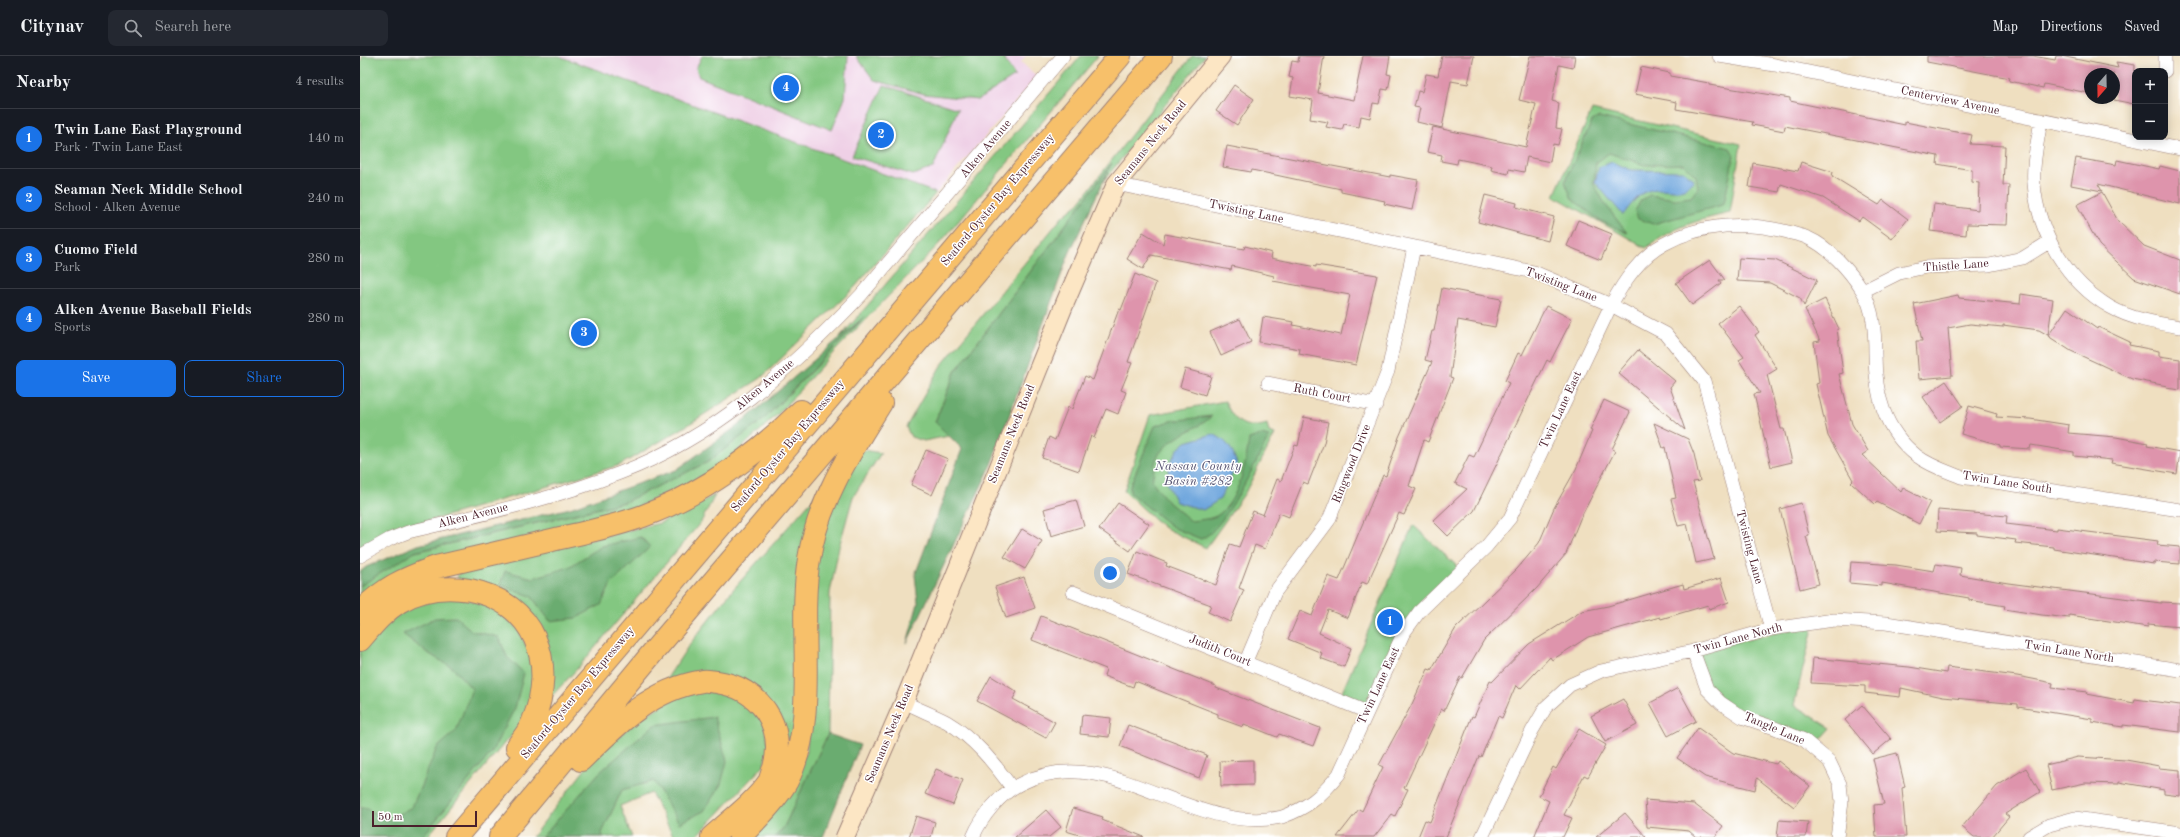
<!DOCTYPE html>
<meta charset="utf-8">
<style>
body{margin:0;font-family:"Old Standard TT",serif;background:#242831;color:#f1f3f6}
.controls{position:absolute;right:12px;top:12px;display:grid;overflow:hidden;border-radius:8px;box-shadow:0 2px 10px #0003}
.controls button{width:36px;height:36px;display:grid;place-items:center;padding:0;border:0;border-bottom:1px solid #363941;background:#171b24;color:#f1f3f6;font:20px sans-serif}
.compass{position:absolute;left:1724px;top:12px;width:36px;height:36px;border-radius:50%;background:#171b24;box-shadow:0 2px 10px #0003;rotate:200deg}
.scale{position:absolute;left:12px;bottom:10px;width:105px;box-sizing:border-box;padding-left:4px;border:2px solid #4a1f2b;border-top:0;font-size:11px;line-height:14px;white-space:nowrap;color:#4a1f2b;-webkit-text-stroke:3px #fff;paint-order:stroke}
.you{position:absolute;left:750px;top:517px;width:14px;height:14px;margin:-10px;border:3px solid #fff;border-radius:50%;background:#1a73e8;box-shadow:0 0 0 6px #1a73e833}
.badge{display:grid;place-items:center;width:26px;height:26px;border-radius:50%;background:#1a73e8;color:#fff;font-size:13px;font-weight:700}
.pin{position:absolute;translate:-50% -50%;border:2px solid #fff;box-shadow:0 1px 4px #0006}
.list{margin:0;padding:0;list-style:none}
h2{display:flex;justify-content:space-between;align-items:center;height:52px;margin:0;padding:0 16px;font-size:17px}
h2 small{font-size:13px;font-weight:400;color:#9ea1a6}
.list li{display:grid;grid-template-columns:26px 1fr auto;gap:12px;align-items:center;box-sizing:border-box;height:60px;padding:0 16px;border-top:1px solid #363941}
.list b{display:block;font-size:15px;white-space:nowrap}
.list p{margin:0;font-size:13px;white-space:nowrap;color:#9ea1a6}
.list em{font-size:13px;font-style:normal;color:#9ea1a6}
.actions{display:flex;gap:8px;padding:12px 16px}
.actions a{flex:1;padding:9px 0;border:1px solid #1a73e8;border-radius:8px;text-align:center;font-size:14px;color:#1a73e8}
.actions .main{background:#1a73e8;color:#fff}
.icon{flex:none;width:22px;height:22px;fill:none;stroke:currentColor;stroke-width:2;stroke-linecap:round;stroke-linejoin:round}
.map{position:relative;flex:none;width:1820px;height:781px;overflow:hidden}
header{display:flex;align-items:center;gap:24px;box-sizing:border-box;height:56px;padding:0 20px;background:#171b24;border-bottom:1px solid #363941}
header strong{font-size:19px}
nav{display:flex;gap:22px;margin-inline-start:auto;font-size:14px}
.search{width:280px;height:36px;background:#242831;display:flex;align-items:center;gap:10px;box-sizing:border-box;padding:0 14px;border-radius:8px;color:#9ea1a6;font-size:15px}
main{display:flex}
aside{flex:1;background:#171b24}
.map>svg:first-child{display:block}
.built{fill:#efd0e6}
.green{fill:#83c781;stroke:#667356}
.forest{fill:#6aac6f;stroke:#5a664d}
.water{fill:#6ea6dd;stroke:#5c6284}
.building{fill:#de94ac}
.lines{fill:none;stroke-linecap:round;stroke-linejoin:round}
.street-casing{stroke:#9c7f76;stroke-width:14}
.secondary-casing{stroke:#9c7f76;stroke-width:20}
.highway-casing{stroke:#9c7f76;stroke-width:24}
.street{stroke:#fff;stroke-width:13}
.secondary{stroke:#fce6c4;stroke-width:18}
.highway{stroke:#f7c06b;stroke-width:22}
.labels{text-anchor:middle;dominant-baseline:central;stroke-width:3;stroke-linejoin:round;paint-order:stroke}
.street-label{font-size:12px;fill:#4a1f2b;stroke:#fff}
.water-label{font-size:13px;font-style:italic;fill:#585572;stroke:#fff}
</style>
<header>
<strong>Citynav</strong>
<div class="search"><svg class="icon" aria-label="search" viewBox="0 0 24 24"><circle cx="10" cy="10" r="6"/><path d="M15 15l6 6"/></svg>Search here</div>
<nav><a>Map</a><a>Directions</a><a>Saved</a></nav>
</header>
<main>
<aside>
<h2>Nearby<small>4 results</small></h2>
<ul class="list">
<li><span class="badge">1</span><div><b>Twin Lane East Playground</b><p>Park · Twin Lane East</p></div><em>140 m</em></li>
<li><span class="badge">2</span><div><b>Seaman Neck Middle School</b><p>School · Alken Avenue</p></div><em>240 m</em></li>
<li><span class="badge">3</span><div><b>Cuomo Field</b><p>Park</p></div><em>280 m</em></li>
<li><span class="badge">4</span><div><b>Alken Avenue Baseball Fields</b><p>Sports</p></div><em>280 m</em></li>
</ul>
<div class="actions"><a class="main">Save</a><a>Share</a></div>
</aside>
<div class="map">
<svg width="1820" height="781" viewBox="0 0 1820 781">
<rect width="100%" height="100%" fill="#fff"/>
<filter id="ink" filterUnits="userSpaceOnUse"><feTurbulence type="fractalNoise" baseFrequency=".025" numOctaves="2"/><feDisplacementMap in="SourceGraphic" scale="8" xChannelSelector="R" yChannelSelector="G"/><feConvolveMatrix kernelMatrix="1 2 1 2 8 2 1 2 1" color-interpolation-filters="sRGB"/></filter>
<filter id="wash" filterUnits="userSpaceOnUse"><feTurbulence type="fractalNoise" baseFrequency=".012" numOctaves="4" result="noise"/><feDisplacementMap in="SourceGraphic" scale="16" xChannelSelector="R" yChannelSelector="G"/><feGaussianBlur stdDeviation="0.9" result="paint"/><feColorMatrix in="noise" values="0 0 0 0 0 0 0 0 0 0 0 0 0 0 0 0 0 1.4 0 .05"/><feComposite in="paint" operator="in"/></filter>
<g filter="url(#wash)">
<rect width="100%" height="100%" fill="#efdfc0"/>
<path class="built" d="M199,0H666L661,6L677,21L576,137Z"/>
<path class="green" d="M3,0H199L576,137L494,232L401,322L323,372L260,409L28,477L0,491V8Z
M342,0H488L485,42L472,74L339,21L336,12Z
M496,0H642L655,20L618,44L564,38L514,24Z
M721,0H738L580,187L473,297L419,357L361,411L268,456L44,511L13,530L0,544V530L51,497L265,446L403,364L500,266L477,285Z
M832,0H845L745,123L750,110L595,316L575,366L589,380L564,385L551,381L546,371L580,311L703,160L717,149Z
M524,29L598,53L573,112L553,119L492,100Z
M1232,54L1381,88L1370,157C1334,165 1316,170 1286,192L1194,140Z
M865,345C873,365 885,375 907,368L909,376L915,378L885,437L846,492L803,471L764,435L790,359Z
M503,394L521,397L493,441L479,491L470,537L468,678L424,771L415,781H395L447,696L451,529L474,440Z
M465,429L433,684L423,682L385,628L300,633L329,589L370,537Z
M355,439L341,466L217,613L187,645V607L182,572L167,553L132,530L98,523L97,514L300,467Z
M1053,469L1099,512L1059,550L1005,651L980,641Z
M93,540L132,550L158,573L173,604L175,638L167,669L147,684L67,781H0V594L21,568L55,545Z
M1454,568L1434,649L1471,672L1455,690L1383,660L1348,632L1334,596Z
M354,633L383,642L404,666L409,693L404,709L336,781H314L291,737L260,750L272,781H172L230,707L273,667L318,639Z"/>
<path class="forest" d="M1239,61L1370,92L1374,99L1365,143L1362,149L1293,168L1278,163L1275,155L1281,144L1290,139L1315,143L1331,141L1338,132L1336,120L1323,108L1285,109L1249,97L1236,107L1234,128L1245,148L1267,177L1239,164L1212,143L1205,126L1232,65Z
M752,107L709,198L629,414L547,587L558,547L555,519L602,393L575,366L595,316Z
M505,260L403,364L348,406L265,446L55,496L0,530V516L6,511L58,489L210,452L316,414L380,368Z
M852,360C836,375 812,379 799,398C794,404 794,418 792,425L807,445L831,465C838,464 852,463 858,459C879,444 886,407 889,383L901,379L909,381C896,405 865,474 841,483L814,472L770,437V430L795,370L810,365Z
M281,481L290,491L251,528L241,549L216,562L190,565L171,540L140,529L145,515L173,522L209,511L242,490Z
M96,561L112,575L139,581L147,601L164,617L155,652L131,697L62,781H0V752H6L27,764L52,751L77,692L96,675L112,633L93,612L66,596L43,578L75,562Z
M354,661L367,705L361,728L344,755L319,767L294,725L262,734L242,777L243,781H182L240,716L294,669Z
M468,678L500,689L463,781H415L424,771Z"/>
<path class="water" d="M1252,106L1271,114L1323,115L1334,123C1325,142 1306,130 1291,134C1279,136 1270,150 1263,159L1235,126L1239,111Z
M853,378C868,385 872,393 877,408L860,443L843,454L816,446L807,428L809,409L817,394L826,386Z"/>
<g id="blocks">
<path class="building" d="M939,0H964L958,37L994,44L1003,0H1030L1027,18L1031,19L1028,34L1022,33L1019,48L1013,47L1010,62L1001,60L999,71L984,68L982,74L966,71L968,66L950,63L953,44L930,40L933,22L929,21L932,5L938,6Z
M1082,0H1114L1108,28L1091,25L1082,72L1057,66L1060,52L1054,51L1058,35L1062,36L1066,18L1078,20Z
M1170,0H1215L1213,12L1199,9L1192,45L1199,47L1196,72L1202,73L1198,89L1193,88L1190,106L1167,101L1164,116L1149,113L1148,118L1131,114L1132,110L1098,103L1097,108L1081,105L1082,99L1067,96L1073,71L1166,91L1176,48L1159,44Z
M1567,0H1673L1695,4L1696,0H1701L1758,12L1756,6L1775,9L1774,48L1754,44V18H1730L1728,37L1684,28L1683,32L1649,25L1650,22L1567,6Z
M1281,11L1310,17V20L1349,27V29L1430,42V45L1545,69V66L1612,79L1610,88L1645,90L1643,129H1649L1647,169L1607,168L1606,179L1570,175L1574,148L1618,154L1619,127L1612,126V114L1577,108L1578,100L1425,70L1424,75L1392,69L1393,66L1316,53L1317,46L1275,38Z
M874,29L894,43L877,69L856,55Z
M867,90L1030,121V119L1058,124L1052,154L1024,148L1025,145L981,136V133L892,114L891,116L863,111Z
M1716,102L1756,109L1757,104L1799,113L1800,110L1820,115V148L1738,128L1742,135L1711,129Z
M1441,106L1473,116L1472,120L1519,149L1523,144L1548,163L1532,183L1502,161L1499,165L1463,142L1421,128L1419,136L1389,131L1393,107L1438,115Z
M1742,136L1758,165L1784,190L1820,204V238L1774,222L1739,189L1717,149Z
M1125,139L1157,147L1156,151L1194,161L1188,185L1118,166Z
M1218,164L1252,178L1241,204L1207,190Z
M783,176L803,188L805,178L884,193L885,190L912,197L911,202L956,211V209L1017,219L996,309L939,298L940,293L899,286L903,261L934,266L933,269L981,279L990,239L913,225L914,220L872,210L871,214L791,199L783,213L767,203Z
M1379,202L1415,204L1457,224L1444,250L1440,242L1410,227L1377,225Z
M1350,204L1365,224H1359L1361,227L1332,249L1316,227Z
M775,218L796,227L768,306L772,307L761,334L766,336L758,358L746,353L734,382L731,380L719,415L682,402L689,381L695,384L708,351L712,353L725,320L733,324L759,253L761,254Z
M1082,232L1141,243L1135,271L1098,264L1090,321L1093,322L1068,386L1064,384L1049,430L1056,433L1044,459L1039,457L1007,528L1002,526L988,562L968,554L959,577L991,592L984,611L960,602L962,597L928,583L940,555L952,560L968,520L979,524L1023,419L1026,420L1039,381L1072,306L1065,304L1072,275H1074Z
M1661,238L1693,243L1688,279L1679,274L1643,269V271L1610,268L1588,272L1592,320L1559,323L1556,285H1562L1554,248L1598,239L1599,242L1660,248Z
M1465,243L1479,273H1477L1483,317L1479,318L1492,368L1508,395L1502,399L1541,436L1543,432L1570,446L1559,468L1517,446L1515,448L1491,426L1493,424L1468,380L1456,328L1459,327L1454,286L1460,285L1445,253Z
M1186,250L1212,263L1190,306L1187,304L1114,455L1088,480L1073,465L1107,433L1095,427L1109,399L1114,401L1149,327L1145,325L1158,297L1162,299Z
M1379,250L1399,276L1395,279L1417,313L1407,319L1421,373H1424L1432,406L1411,411L1394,338L1400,337L1379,304L1384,301L1358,267Z
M1707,252L1737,273L1738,271L1770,286L1769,289L1799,295V300L1820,303V334L1806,332L1807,330L1772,323L1711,295L1688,280Z
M880,263L891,286L861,300L850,276Z
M1278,294L1315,325L1310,331L1325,374L1258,317Z
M825,313L851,320L845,339L820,331Z
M1586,325L1603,350L1580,366L1563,341Z
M1244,344L1270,356L1252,393L1255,395L1220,463L1206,498L1177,532L1124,584L1102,622L1100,621L1084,655L1081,653L1044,732L1048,733L1035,760L1032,758L1014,781H977L999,753L1002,755L1023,711L1019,709L1052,648L1068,613L1071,614L1096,572L1157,513L1179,487L1194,452L1216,413L1232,375L1230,374Z
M1609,350L1637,358L1636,361L1670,363L1709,369L1708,377L1756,381L1788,387L1787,390L1820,396L1817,418L1751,407L1752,404L1714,400V396L1671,389L1670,393L1640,391V389L1601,378Z
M944,361L968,366L964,387L948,428L943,426L929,461L919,457L905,493L895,489L879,532L884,534L870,566L848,556L851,549L768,518L777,495L807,507L806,510L856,529L870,488L879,491L893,455L903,459L917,423L921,425L935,389L938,390Z
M1294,367L1328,383L1334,398L1340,425L1333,426L1354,503L1336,507L1327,468L1318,470L1311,443L1316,442L1305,391L1303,392Z
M566,394L588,403L572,439L551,429Z
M716,444L724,470L691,480L684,453Z
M758,447L789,468L770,495L739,473Z
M1441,447L1449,479L1446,480L1459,528L1440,533L1420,453Z
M1578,454L1647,460L1646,468L1697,474V472L1798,485L1797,489L1820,491V508L1794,506V508L1694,493V491L1655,487L1656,484L1617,479V477L1577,475Z
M662,473L682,485L665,513L644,501Z
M1491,506L1536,509L1574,515L1576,508L1601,512L1600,519L1648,527L1801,547V546L1820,547V571L1788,568V571L1709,559V562L1682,559L1644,553L1645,550L1609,544V542L1522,527V530L1489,527Z
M664,521L675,552L646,562L635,531Z
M1361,522L1369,546L1349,553L1348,549L1301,563L1300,561L1228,581L1192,604L1190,601L1160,633L1156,629L1142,662L1138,660L1121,701L1119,700L1086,781H1058L1065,764L1070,766L1112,660L1114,661L1130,625L1132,626L1169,588L1222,555L1248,550L1323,528L1324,533Z
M681,560L856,630V632L960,672L953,690L919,678L917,681L884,668L883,671L858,662V658L775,625L773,631L744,620L746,613L672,584Z
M1453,602L1549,611L1586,617L1587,611L1657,620L1693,627L1692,632L1728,636L1727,638L1774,647L1775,643L1820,649V676L1763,669V671L1732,666V663L1658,651V648L1583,641L1541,632L1540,641L1505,637V630L1451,627Z
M631,620L657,636L653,643L695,666L686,682L617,645Z
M1318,632L1336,665L1308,680L1290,647Z
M1263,643L1277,669L1245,686L1231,660Z
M1502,649L1531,683L1513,698L1485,664Z
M722,659L751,662L749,681L720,678Z
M768,669L847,699L839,722L760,690Z
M1338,672L1373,697L1416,708L1418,705L1450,730L1434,751L1397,722L1395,734L1345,721L1317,702Z
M1219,673L1246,689L1228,721L1224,719L1204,759L1212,762L1203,781H1174L1189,745L1179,740L1193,711L1196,713Z
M1537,697L1545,731L1542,732L1546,781H1516L1514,749L1524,748L1513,703Z
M1718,701L1766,704L1799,710V712L1820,714V740L1804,738V734L1759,726V728L1725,727L1692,734L1686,709Z
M893,704V729L861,730L860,705Z
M1666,712L1680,736L1645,758L1649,761L1632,781H1614L1602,771L1637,730Z
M576,713L603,724L593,749L565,738Z
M1285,744L1334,748L1363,770L1355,781H1336L1329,775L1287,771Z
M713,752L743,761L742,764L784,781H726L706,775Z
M686,754L701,771L689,781H655Z
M1265,757L1286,781H1236Z
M556,760L575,766L571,781H549Z
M1419,764L1448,766L1446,781H1417Z"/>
</g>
</g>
<g filter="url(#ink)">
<use href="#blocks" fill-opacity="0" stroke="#9c7f76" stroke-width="1"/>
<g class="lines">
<defs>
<path id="street" d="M1359,0L1415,9L1820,93
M1805,0V15
M1681,64C1678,85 1672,107 1674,128C1678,177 1707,226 1750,251C1771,263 1796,267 1820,271
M756,128L1174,216L1251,249L1306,278L1344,325L1411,573
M1503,235L1539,217L1566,211L1629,209L1663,202L1689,186
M908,327L1016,349
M0,500L30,483L48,476C119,459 191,444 260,417C355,381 432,312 501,239L703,0
M713,536L1007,656
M1333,595L1347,633L1361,647L1382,661L1415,672L1444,684L1469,705L1480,728L1482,746L1477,781
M886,605L915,536L969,464L1028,315L1054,191
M544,646C558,653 573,659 587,666C614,682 634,707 652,732
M613,781C622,760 640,738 660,728C749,682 830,781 922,761C947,752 962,740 979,718L1043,578L1059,556L1126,491L1150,462L1251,249C1264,225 1280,201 1304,188C1342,167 1387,165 1428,176C1434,178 1442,179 1448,182C1469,191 1490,215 1502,234C1514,253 1515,277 1515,298C1515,338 1524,374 1557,400C1570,410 1586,415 1601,421L1820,454
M1122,781L1172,675L1186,651L1210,629L1241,615L1333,595L1411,573L1474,564L1526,567L1820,614
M1669,781L1689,769L1715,762L1820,777"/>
<path id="secondary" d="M485,781L544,646L705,247L756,128L861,0"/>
<path id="highway" d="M0,556C25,531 43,523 76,511C115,502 153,493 192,484C222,477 253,471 283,460C343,438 396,399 441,355
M0,584C12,570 23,556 39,546C60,533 86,530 110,534C175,547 197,607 173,665C170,674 162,683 157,691
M221,704C256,669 291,633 343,625C347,624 353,626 357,626C400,632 426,670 414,712C412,716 411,722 409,726C394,747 371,764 352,781
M96,781L760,0
M140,781L294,595L801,0
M380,781C396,764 415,746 427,725C460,662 437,572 449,503C458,445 491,395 521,347"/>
</defs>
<use href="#street" class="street-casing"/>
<use href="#secondary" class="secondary-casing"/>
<use href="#highway" class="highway-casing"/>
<use href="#street" class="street"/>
<use href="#secondary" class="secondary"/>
<use href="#highway" class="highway"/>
</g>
</g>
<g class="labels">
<g class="street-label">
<text transform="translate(1590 45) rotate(12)">Centerview Avenue</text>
<text transform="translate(791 87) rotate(-51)">Seamans Neck Road</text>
<text transform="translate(626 93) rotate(-50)">Alken Avenue</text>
<text transform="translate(638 144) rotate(-50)">Seaford-Oyster Bay Expressway</text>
<text transform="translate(886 156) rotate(12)">Twisting Lane</text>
<text transform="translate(1596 210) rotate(-4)">Thistle Lane</text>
<text transform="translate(1201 229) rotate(21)">Twisting Lane</text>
<text transform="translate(405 329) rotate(-40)">Alken Avenue</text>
<text transform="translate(962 338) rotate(11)">Ruth Court</text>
<text transform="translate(1201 354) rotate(-65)">Twin Lane East</text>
<text transform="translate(652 378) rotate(-68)">Seamans Neck Road</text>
<text transform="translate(428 390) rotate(-50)">Seaford-Oyster Bay Expressway</text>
<text transform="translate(992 408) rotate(-68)">Ringwood Drive</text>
<text transform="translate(1647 427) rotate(9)">Twin Lane South</text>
<text transform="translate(113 460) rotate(-14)">Alken Avenue</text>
<text transform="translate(1389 491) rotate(75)">Twisting Lane</text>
<text transform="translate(1378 583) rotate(-15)">Twin Lane North</text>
<text transform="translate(860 595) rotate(22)">Judith Court</text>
<text transform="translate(1709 596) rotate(9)">Twin Lane North</text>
<text transform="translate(1019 630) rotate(-65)">Twin Lane East</text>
<text transform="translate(218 637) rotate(-50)">Seaford-Oyster Bay Expressway</text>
<text transform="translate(1414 673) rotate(23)">Tangle Lane</text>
<text transform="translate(530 678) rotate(-67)">Seamans Neck Road</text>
</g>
<g class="water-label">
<text x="838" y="410">Nassau County<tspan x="838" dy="15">Basin #282</tspan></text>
</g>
</g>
</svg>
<div class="controls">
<button>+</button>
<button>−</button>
</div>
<svg class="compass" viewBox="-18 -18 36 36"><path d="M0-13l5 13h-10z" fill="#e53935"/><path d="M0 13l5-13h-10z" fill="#9ea1a6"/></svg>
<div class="scale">50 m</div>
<div class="you"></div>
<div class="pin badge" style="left:1030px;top:566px">1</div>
<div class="pin badge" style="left:521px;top:79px">2</div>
<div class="pin badge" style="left:224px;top:277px">3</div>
<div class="pin badge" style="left:426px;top:32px">4</div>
</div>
</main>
